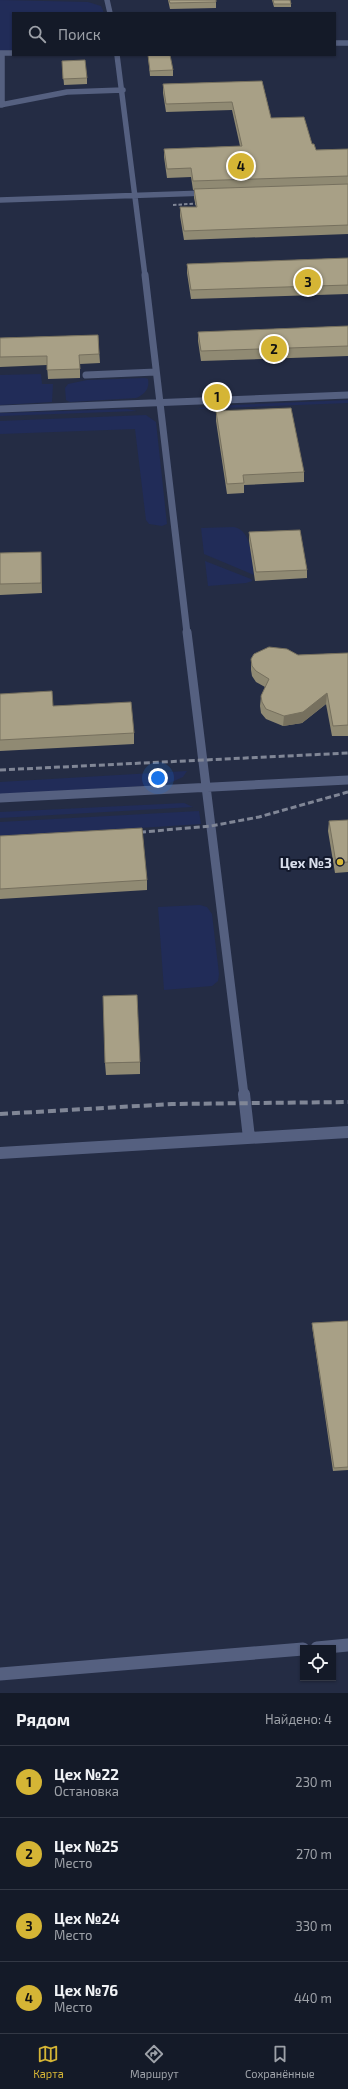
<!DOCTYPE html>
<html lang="ru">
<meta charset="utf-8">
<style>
body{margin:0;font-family:"Exo 2",sans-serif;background:#1d2330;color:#f1f3f6}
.controls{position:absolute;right:12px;bottom:12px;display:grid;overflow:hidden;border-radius:0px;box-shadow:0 1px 3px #0004}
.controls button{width:36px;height:36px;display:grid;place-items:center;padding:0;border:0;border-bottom:1px solid #333845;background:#141a28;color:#f1f3f6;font:20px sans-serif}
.you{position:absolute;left:158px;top:778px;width:14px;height:14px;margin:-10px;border:3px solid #fff;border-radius:50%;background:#1a73e8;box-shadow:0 0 0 6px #1a73e833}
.badge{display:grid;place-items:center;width:26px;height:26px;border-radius:50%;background:#d5b535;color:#111;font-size:13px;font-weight:700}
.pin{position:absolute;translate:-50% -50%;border:2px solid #fff;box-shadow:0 1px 4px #0006}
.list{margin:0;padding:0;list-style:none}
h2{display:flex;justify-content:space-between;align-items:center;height:52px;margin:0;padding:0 16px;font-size:17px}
h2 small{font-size:13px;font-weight:400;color:#9da1a8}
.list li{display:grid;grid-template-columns:26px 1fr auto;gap:12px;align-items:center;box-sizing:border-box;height:72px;padding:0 16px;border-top:1px solid #333845}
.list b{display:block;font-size:15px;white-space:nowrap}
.list p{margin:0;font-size:13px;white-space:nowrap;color:#9da1a8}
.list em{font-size:13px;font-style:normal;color:#9da1a8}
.icon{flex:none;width:22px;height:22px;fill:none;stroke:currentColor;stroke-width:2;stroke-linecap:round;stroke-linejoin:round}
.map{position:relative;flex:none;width:348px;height:1693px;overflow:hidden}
.search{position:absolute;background:#141a28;box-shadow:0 1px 3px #0004;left:12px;right:12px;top:12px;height:44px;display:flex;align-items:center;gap:10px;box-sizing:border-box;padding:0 14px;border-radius:0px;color:#9da1a8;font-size:15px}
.sheet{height:340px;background:#141a28}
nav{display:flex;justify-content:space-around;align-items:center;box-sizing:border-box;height:56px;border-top:1px solid #333845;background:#141a28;font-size:11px;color:#9da1a8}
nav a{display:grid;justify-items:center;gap:2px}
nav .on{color:#d5b535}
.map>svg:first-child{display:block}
.built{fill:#242c44;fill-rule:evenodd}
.green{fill:#212c58}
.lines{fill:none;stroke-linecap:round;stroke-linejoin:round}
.lane-far3{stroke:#556080;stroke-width:5.5}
.lane-far2{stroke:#556080;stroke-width:7}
.lane-far1{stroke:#556080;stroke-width:9}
.lane{stroke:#556080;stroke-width:12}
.street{stroke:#556080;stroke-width:13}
.rail-far2{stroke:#808696;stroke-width:2;stroke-dasharray:3.5 2;stroke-linecap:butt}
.rail-far1{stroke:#808696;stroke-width:3;stroke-dasharray:6 3;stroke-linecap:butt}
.rail{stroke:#808696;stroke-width:4;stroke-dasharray:8 4;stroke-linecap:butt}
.wall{fill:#908a73}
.shaded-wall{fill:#76705e}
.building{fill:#a8a086;stroke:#76705e}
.poi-dot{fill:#d5b535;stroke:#12182b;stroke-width:1.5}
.labels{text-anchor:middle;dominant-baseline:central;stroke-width:4;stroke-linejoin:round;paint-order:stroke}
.poi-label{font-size:14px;font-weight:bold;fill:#d9deeb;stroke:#12182b;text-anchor:end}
</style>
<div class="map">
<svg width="348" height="1693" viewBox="0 0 348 1693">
<rect width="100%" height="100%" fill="#1b2235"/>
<path class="built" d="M0,0H348V1693H0ZM13,13H335V55H13ZM303,1648H333V1678H303Z"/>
<path class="green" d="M0,0L88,2L101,6L104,13H13V50L0,51Z
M41,374L42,384H53L52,402L0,405V375Z
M145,378L148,379C150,389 144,395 136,398L70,402L66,400L65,388L68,384L87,380Z
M348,400V403L198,409L208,406Z
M127,409L137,411L0,416V413Z
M146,415L156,422L167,524L162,526L149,524L146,520L135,429L0,434V421Z
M234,527C253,531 251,559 254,575L204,554L201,528Z
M205,561L251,579L252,581L246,583L208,586Z
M187,771L183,777L165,785L0,794V782Z
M184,803L193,807L0,818V812Z
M199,811L201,824L0,837V822Z
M200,905L207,907L212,914L219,974L218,981L212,986L164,990L158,907Z"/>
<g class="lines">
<path class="lane-far3" d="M107,0L110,13
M335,43H348
M0,53H13
M2,53V105
M117,55L145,276
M0,105L67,92L123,90
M0,200L206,193"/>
<path class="lane-far2" d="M145,275L187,633
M86,375L156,372
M0,409L348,395"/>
<path class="lane-far1" d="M187,632L244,1095
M0,798L348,780"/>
<path class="lane" d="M244,1094L249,1138
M0,1153L348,1132"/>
<path class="street" d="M317,1648L348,1645
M0,1674L303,1649"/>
<path class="rail-far2" d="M173,205L206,203"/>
<path class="rail-far1" d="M0,770L348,753
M131,833L211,826L259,817L348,792"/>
<path class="rail" d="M0,1114L172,1104L348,1102"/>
</g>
<path class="wall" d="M168,0H216V8L170,9Z
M272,0H290L291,4V7H274Z
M148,55L173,70V76H150Z
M62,61L87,78V84L64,85Z
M262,81L271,118L312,144L316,150L348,149V234L184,240L180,216V207H196L194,198V190H193L191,177L167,178L164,157V149L240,146L232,110L166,112L163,93V84Z
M348,258V294L191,299L187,273V264Z
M348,326V356L201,361L198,341V332Z
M98,335L100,363L80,364V378L48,379L47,365L0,367V338Z
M216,411L304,472V482L244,485V493L227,494L216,421Z
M249,532L307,570V578L255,581L249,541Z
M41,552L42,593L0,595V553Z
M348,653V736H332L326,704L302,723L283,726L266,719L261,713L260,706L261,696L265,687L256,682L252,676L251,670V659L298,655Z
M0,694L53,706L134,733V744L0,751Z
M348,820V872L335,873L328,831L329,821Z
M0,836L147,880V890L0,899Z
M140,1062V1074L106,1075L105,1063Z
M348,1321V1470L333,1471L312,1326V1323Z"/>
<path class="shaded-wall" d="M41,552V562L42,593L41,583Z
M327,693L326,704L302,723L283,726L284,716Z"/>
<path class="building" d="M169,0H216V2L170,3Z
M273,0H290L291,4H274Z
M148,55H170L173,70L150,71Z
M85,60L87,78L63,79L62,61Z
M262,81L271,118L304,117L312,144H314L316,150L348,149V176L193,181L191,168L167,169L164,149L242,146L232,102L166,104L163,84Z
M348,184V225L184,231L180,207H197L194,189Z
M348,258V285L191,290L187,264Z
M348,326V346L201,351L198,332Z
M98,335L99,354L79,355L80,369L47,370V356L0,357V338Z
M291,408L304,472L243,475L244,483L227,484L216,411Z
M300,530L307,570L256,572L249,532Z
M41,552V583L0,584V553Z
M269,647L287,649L298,655L348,653V725L333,726L327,693L303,712L284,716L266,709L262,702L261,696L269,679L256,671L252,666L251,659L254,654Z
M52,691L53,706L131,702L134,733L0,740V694Z
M348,820V862L336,863L329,821Z
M142,828L147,880L0,889V836Z
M137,995L140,1062L105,1063L103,996Z
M348,1321V1467L334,1468L312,1323Z"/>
<circle class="poi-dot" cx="340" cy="862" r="4"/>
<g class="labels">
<g class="poi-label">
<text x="332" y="862">Цех №3</text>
</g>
</g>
</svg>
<div class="controls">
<button><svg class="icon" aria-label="locate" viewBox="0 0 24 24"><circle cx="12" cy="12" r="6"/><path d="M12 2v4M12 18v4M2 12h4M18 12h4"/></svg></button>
</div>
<div class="you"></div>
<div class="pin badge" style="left:217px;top:397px">1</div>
<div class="pin badge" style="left:274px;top:349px">2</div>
<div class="pin badge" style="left:308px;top:282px">3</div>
<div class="pin badge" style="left:241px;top:166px">4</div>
<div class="search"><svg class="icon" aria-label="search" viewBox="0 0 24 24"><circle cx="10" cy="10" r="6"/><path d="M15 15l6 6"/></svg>Поиск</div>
</div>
<section class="sheet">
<h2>Рядом<small>Найдено: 4</small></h2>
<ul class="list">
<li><span class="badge">1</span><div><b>Цех №22</b><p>Остановка</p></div><em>230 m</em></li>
<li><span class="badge">2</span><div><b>Цех №25</b><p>Место</p></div><em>270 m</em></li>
<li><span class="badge">3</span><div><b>Цех №24</b><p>Место</p></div><em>330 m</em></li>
<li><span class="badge">4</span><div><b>Цех №76</b><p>Место</p></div><em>440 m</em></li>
</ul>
</section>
<nav>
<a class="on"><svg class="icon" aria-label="map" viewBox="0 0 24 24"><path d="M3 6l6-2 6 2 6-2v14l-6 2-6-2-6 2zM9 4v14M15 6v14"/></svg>Карта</a>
<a><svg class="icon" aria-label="directions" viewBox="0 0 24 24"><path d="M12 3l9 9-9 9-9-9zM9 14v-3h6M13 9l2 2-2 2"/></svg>Маршрут</a>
<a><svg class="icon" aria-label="saved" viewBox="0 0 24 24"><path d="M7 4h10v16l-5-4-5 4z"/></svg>Сохранённые</a>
</nav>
